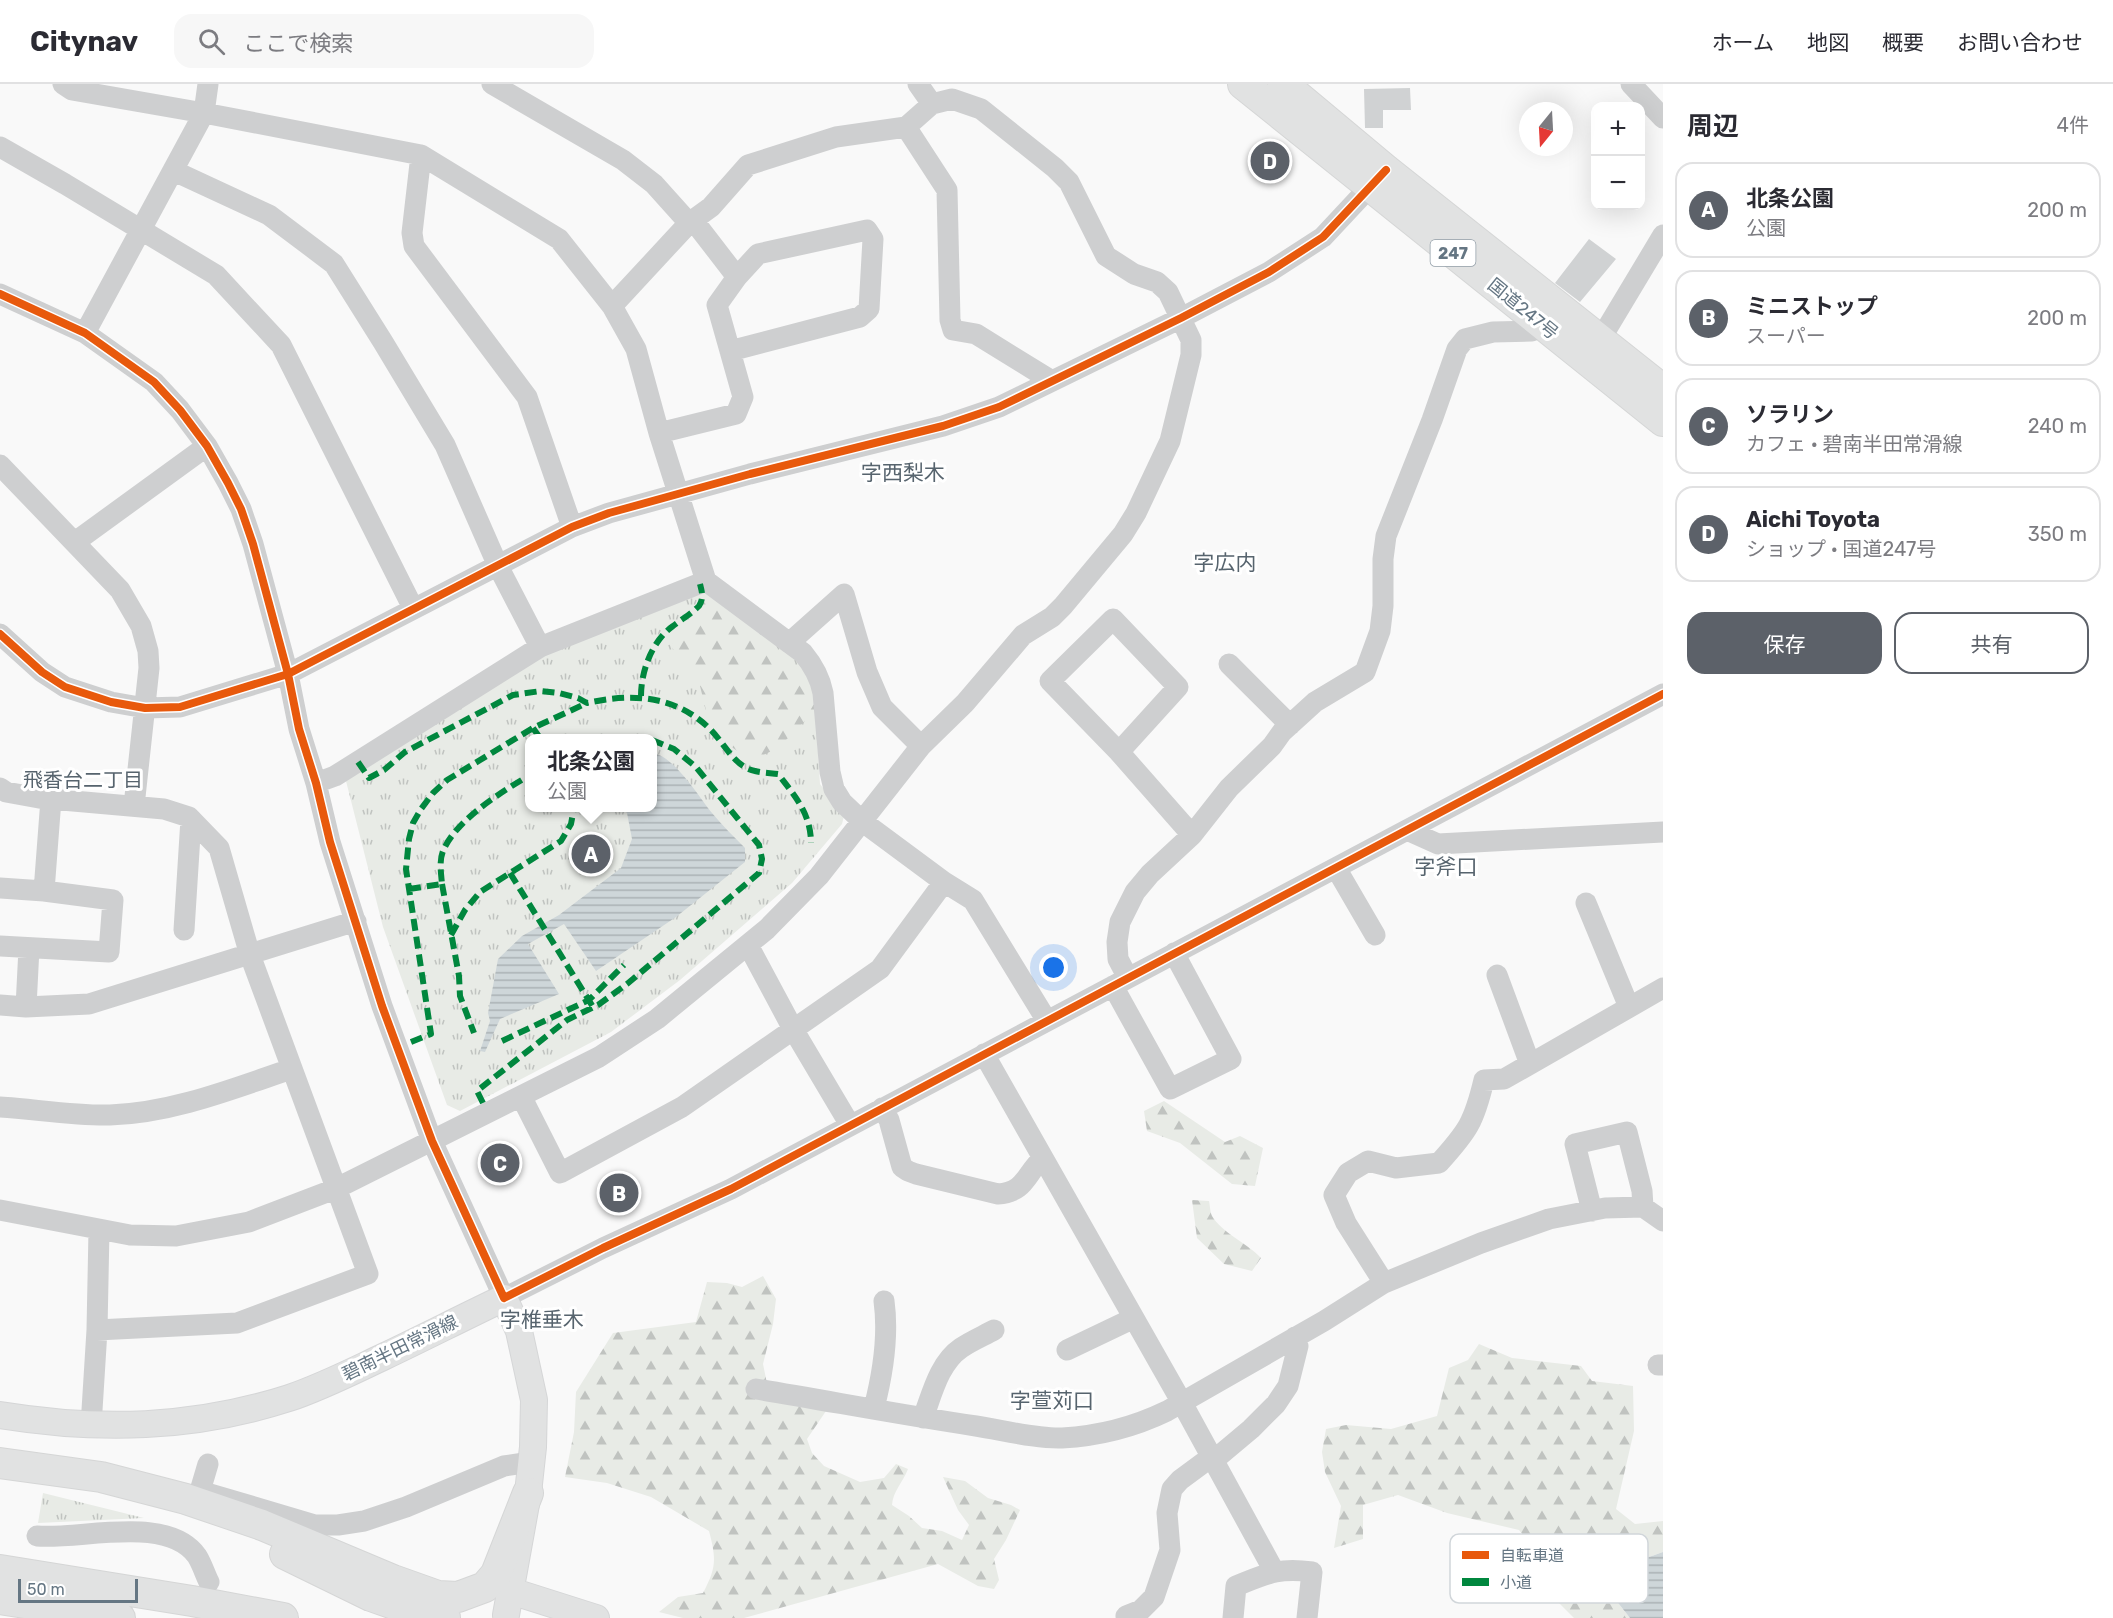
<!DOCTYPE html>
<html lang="ja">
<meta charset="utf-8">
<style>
body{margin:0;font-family:Rubik,"Noto Sans JP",sans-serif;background:#f7f7f7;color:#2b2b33}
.controls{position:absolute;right:18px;top:18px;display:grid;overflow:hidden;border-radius:12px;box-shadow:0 6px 24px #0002}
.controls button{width:54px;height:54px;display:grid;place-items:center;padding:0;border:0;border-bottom:2px solid #e1e1e2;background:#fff;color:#2b2b33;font:30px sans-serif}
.compass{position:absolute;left:1519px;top:18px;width:54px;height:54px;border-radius:50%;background:#fff;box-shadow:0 6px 24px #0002;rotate:198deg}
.scale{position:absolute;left:18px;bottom:15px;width:120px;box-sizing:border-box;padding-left:6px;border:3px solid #657683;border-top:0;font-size:16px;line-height:21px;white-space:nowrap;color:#657683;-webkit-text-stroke:4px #fff;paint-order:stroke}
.you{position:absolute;left:1054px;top:884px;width:21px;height:21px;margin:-15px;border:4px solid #fff;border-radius:50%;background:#1a73e8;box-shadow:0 0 0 9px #1a73e833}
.badge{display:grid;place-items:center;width:39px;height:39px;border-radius:50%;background:#5c6169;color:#fff;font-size:20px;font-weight:700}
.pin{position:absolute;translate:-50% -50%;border:3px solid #fff;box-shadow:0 2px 6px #0006}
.popup{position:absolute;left:525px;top:650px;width:132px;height:78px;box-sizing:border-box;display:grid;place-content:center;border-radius:12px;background:#fff;filter:drop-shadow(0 2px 4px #0005);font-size:20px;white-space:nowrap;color:#7c7c81}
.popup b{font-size:22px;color:#2b2b33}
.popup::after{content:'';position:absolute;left:50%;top:100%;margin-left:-12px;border:12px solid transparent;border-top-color:#fff}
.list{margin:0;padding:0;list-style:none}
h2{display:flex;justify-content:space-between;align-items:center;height:78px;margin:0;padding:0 24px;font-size:26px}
h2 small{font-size:20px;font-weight:400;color:#7c7c81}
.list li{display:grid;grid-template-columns:39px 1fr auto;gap:18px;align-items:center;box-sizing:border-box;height:96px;margin:0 12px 12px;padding:0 12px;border:2px solid #e1e1e2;border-radius:18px}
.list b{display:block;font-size:22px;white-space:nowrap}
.list p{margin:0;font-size:20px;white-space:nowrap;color:#7c7c81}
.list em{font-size:20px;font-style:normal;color:#7c7c81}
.actions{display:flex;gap:12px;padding:18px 24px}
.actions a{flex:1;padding:14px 0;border:2px solid #5c6169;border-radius:18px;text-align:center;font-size:21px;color:#5c6169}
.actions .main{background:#5c6169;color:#fff}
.icon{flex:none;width:33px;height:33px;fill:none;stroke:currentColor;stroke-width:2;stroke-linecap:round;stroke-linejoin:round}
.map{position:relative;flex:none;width:1663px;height:1534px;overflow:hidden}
header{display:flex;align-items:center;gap:36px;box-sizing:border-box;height:84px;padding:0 30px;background:#fff;border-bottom:2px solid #e1e1e2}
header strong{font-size:28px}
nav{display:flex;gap:33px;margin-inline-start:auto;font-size:21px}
.search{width:420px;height:54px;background:#f7f7f7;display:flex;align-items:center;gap:15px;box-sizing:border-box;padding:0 21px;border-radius:18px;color:#7c7c81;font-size:22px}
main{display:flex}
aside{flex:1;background:#fff}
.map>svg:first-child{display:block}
.grass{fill:url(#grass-tufts);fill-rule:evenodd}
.forest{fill:url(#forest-firs)}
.water{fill:url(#water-rules)}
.building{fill:#d0d2d3}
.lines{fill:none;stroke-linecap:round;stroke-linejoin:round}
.major-casing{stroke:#d5d6d7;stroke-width:28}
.highway-casing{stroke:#d5d6d6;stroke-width:32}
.minor{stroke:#cecfd0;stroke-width:21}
.major{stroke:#e1e2e2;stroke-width:26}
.highway{stroke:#e1e2e2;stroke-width:30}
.quiet{stroke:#00873e;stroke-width:6;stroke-dasharray:12 6;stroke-linecap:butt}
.cycleway-casing{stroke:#fff;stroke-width:11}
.cycleway{stroke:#e8590c;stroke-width:8}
.labels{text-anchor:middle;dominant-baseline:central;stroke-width:6;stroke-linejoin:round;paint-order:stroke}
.shield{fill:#fff;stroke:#939fa8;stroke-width:1.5}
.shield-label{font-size:16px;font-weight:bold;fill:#657683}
.street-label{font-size:18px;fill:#657683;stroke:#fff}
.neighbourhood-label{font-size:20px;fill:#57646e;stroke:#fff}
.quarter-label{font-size:21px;fill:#57646e;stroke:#fff}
.key{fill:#fff;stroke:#d1d6da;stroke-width:1.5}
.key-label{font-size:16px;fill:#657683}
</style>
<header>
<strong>Citynav</strong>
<div class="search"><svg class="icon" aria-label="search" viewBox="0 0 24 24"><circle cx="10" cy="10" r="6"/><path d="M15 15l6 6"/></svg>ここで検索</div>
<nav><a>ホーム</a><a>地図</a><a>概要</a><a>お問い合わせ</a></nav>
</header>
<main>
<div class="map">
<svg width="1663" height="1534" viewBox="0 0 1663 1534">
<defs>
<pattern id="grass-tufts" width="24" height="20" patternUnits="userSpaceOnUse" patternTransform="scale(1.5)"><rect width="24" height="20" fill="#e8ebe6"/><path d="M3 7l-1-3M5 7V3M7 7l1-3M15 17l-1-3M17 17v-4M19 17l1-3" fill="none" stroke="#c0c3c0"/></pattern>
<pattern id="forest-firs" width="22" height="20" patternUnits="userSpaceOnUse" patternTransform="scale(1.5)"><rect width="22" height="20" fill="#e8ebe6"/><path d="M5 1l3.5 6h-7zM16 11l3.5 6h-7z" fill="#c0c3c0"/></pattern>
<pattern id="water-rules" width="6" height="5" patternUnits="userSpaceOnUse" patternTransform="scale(1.5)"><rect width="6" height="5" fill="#ced6d9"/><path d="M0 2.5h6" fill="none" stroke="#abb2b5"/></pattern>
</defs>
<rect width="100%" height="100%" fill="#f9f9f9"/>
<path class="grass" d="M706,506L800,577L814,604L820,700L844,732L842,740L792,799L680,896L611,948L460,1027L447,1021L383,843L346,697L544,569ZM530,654H652V724H530Z
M43,1409L144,1434L38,1439Z"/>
<path class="forest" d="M711,511L788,573L802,597L815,625C796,647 780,667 751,676L733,664L708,634L698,594L685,582L671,562L679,544Z
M1164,1017L1225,1058L1240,1052L1263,1064L1255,1102L1232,1100L1180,1059L1147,1047L1144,1027Z
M1192,1116L1209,1117C1210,1121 1210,1128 1212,1132C1221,1148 1248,1160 1261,1174L1252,1187L1224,1180L1197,1154Z
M763,1192L776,1215L773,1240L763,1280L770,1314L826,1327L807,1355L812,1369L824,1382L860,1398L884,1394L896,1380L908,1385C903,1398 893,1407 892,1421L909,1432L922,1444L942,1447L962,1456L969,1441L958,1426L943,1393L965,1397L988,1414L1011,1421L1020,1426L1006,1456L994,1475L999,1496L994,1505L978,1502L938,1480L744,1534H683L659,1528L678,1513L703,1509C717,1483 716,1474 709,1447L651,1413L607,1399L565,1393L574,1348L576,1308L613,1249L696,1238L707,1198L727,1199L742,1203Z
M1479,1260L1512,1274L1581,1282L1592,1297L1633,1302L1634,1347L1616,1425L1635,1440L1663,1437V1468L1638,1477L1622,1487L1615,1515L1630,1534H1574L1558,1518L1541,1479L1529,1458L1519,1446L1447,1429L1398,1411L1363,1421V1455L1334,1464L1341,1422L1325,1388L1322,1368L1326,1345L1346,1341L1391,1345L1437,1332L1449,1284L1468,1276Z"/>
<path class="water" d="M653,669C675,673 698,712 712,729C722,741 734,753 745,764V778L676,833L596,887L564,840L528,860L559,910L500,935L485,968L480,967L490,937L488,929L498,875L522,852L559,831L621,784L632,755L627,729L622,724H652Z
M1663,1468V1534H1630L1615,1515C1614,1482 1636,1478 1663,1468Z"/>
<path class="building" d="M1410,4L1411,26H1383V44H1365L1364,5Z
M1589,155L1616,175L1580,218L1555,199Z"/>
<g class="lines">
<defs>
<path id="major" d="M0,1331C99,1347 193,1345 289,1314C322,1303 353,1287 385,1272C425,1253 464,1233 504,1214L519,1247L534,1316L533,1363L528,1409L506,1531
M511,1507L596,1534"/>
<path id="highway" d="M1243,0L1663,337
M1283,0L1386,86L1663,306
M0,1379L101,1393L186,1415L262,1441L393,1496L438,1512L458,1513L485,1503L496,1490L528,1409
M285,1470L371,1512L411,1526L445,1534
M0,1486L192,1517L283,1534
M0,1515L120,1534"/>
</defs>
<use href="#major" class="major-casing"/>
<use href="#highway" class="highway-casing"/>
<path class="minor" d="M63,0L72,6L204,29L85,249
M208,0L204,29L421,71L559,155L612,222L636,265L659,349L706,497L803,569C813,581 820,593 823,609L830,688L834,705L842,718L863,738L944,798L973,816L1047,937
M492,0L623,76L654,100L689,139
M918,0L932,20
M1631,0L1663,34
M906,43L947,106L950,236L953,246L976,250L1052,297
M0,63L65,100L216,191L281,261L413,524
M421,71L412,149L414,162L527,313L572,443
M174,87L269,131L334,180L383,258L445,361L498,482L540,563
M0,210L85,249L154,298L180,326L207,362L228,399L241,425L253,460L288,590L299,645L316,699L330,758L382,922L432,1057L504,1214L603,1164L731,1105L1663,610
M612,222L689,139L711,123L748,81L836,53L906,43L932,20L952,15L981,25L1055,84L1069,98L1106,172L1134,190L1157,198L1168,208L1191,256V271L1170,357L1136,429L1123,450L1063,522L1052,533L1023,551L965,619L921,662
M1600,256L1663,151
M730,267L860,233L869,225L873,155L867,146L758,170L737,193
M659,349L736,330L743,313L717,221L737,193L693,136
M0,381L120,506L141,542L148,567L149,584L134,722
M75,458L207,362
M0,550L42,588L65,603L111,618L145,624L180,623L288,590L572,443L609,429L750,390L943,342L999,323L1181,234L1269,188L1323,153L1379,93
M1229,580L1290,641
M1119,668L1178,603L1113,535L1050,597L1119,668L1192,751
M316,699L335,692L540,563L706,497
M0,704L6,708L39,714L164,725L189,733L219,764L250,871L368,1190L237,1239L97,1246
M1409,747L1438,760L1663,748
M1336,784L1375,851
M0,804L44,807L113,816L109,868L0,862
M44,807L51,715
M1586,819L1629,923
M184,846L191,735
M748,861L793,945L850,1041
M1497,891L1530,980
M1128,894L1118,875L1117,858L1120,838L1135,808L1150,790L1192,751L1229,704L1272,662L1282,648L1315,618L1365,588L1380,547L1383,522V475L1386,452L1432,336L1457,265L1465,255L1493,248L1532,247L1542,241
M1113,902L1170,1005L1231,975L1174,869
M0,921L26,923L89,920L356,837
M26,923L29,864
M984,970L1181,1317L1274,1487
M521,1012L560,1089L682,1023L880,885L944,798
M0,1023C34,1025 76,1032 110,1031C172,1029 232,1005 291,985
M882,1024L889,1036L902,1083L908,1087L916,1090L998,1110C1026,1108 1025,1090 1043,1074
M0,1126L130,1151L176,1152L249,1138L335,1105L599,973L657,935L767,845L819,792L921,662L882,623L867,588L844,510L789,559
M1592,1127L1575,1060L1627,1048L1642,1107L1643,1123
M1384,1199L1346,1139L1334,1111L1348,1089L1368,1077L1396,1084L1439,1079C1468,1047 1474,1038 1484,996L1504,995L1663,904
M1067,1266L1134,1234
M1658,1281H1663
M756,1305C829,1317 902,1331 976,1342C1002,1346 1037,1355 1062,1354C1099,1352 1134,1343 1167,1327L1324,1237L1384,1199L1481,1159L1549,1135L1605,1124L1643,1123L1663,1137
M874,1324C883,1289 889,1253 884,1217
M923,1334C932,1310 939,1279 961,1264C971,1257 983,1252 994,1246
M91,1342L97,1246L99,1146
M208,1380L200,1407L315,1441H338L364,1437L406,1423L504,1382L531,1378
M37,1452C81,1456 167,1430 197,1472C202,1480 205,1490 209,1498
M1126,1532L1141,1526L1154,1513L1170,1466L1167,1429L1172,1405L1180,1396L1203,1379L1220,1371L1251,1345L1276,1320L1288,1302L1298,1262L1295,1253
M1233,1534L1236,1502C1266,1490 1279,1483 1312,1488L1307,1534"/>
<use href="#major" class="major"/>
<use href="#highway" class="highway"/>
<path class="quiet" d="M641,612C641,587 652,557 673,542C682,535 691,530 699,522C704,514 702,508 700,500
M533,644L540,654
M612,654H643
M358,678L369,694L384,686L405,668L513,611L541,607L559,609L578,614L587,619C632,609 674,611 709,644C724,658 734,683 755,687C762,689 771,689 778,690C795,712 811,730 811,759
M510,789L593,923
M442,800L459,892L460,912L474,949
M409,805L442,800C441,789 439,777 443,767C456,736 501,708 530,691
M451,851L465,826L480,808L561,757L571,740L574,724
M502,957L589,916L624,881
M411,958L431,950L406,785L409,755L413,739L421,725L433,709L447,696L533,644L587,619
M483,1019L477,1007L567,936L598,921L627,900L759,789L762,775L759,761L696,683L674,665L652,656"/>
<defs>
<path id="cycleway" d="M0,210L85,249L154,298L180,326L207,362L228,399L241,425L253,460L288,590L299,645L316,699L330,758L382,922L432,1057L504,1214L603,1164L731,1105L1663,610
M0,550L42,588L65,603L111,618L145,624L180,623L288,590L572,443L609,429L750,390L943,342L999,323L1181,234L1269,188L1323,153L1386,86"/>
</defs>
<use href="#cycleway" class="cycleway-casing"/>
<use href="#cycleway" class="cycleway"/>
</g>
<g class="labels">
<rect class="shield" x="1430.5" y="156" width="45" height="26" rx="4.5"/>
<g class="shield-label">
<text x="1453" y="169">247</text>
</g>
<g class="street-label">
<text transform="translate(1523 225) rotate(39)">国道247号</text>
<text transform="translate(400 1264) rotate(-26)">碧南半田常滑線</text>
</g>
<g class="neighbourhood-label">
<text x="83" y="696">飛香台二丁目</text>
</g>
<g class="quarter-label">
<text x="903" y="388">字西梨木</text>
<text x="1225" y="478">字広内</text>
<text x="1446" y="782">字斧口</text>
<text x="542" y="1235">字椎垂木</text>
<text x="1052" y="1316">字萱苅口</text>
</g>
</g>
<rect x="1450" y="1450" width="198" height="69" rx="9" class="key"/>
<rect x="1462" y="1467" width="27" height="8" fill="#e8590c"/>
<rect x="1462" y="1494" width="27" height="8" fill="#00873e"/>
<g class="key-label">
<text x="1500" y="1477">自転車道</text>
<text x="1500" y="1504">小道</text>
</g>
</svg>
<div class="controls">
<button>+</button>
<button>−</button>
</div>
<svg class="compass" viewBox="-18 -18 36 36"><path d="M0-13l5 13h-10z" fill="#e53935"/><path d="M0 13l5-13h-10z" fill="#7c7c81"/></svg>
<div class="scale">50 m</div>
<div class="you"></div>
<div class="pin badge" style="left:591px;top:770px">A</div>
<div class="popup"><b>北条公園</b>公園</div>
<div class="pin badge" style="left:619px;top:1109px">B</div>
<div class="pin badge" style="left:500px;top:1079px">C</div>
<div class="pin badge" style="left:1270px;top:77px">D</div>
</div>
<aside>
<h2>周辺<small>4件</small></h2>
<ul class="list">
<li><span class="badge">A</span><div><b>北条公園</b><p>公園</p></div><em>200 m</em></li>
<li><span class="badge">B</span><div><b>ミニストップ</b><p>スーパー</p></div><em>200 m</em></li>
<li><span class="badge">C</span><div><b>ソラリン</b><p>カフェ · 碧南半田常滑線</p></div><em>240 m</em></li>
<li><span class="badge">D</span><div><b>Aichi Toyota</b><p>ショップ · 国道247号</p></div><em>350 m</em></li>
</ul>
<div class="actions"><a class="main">保存</a><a>共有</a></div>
</aside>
</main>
